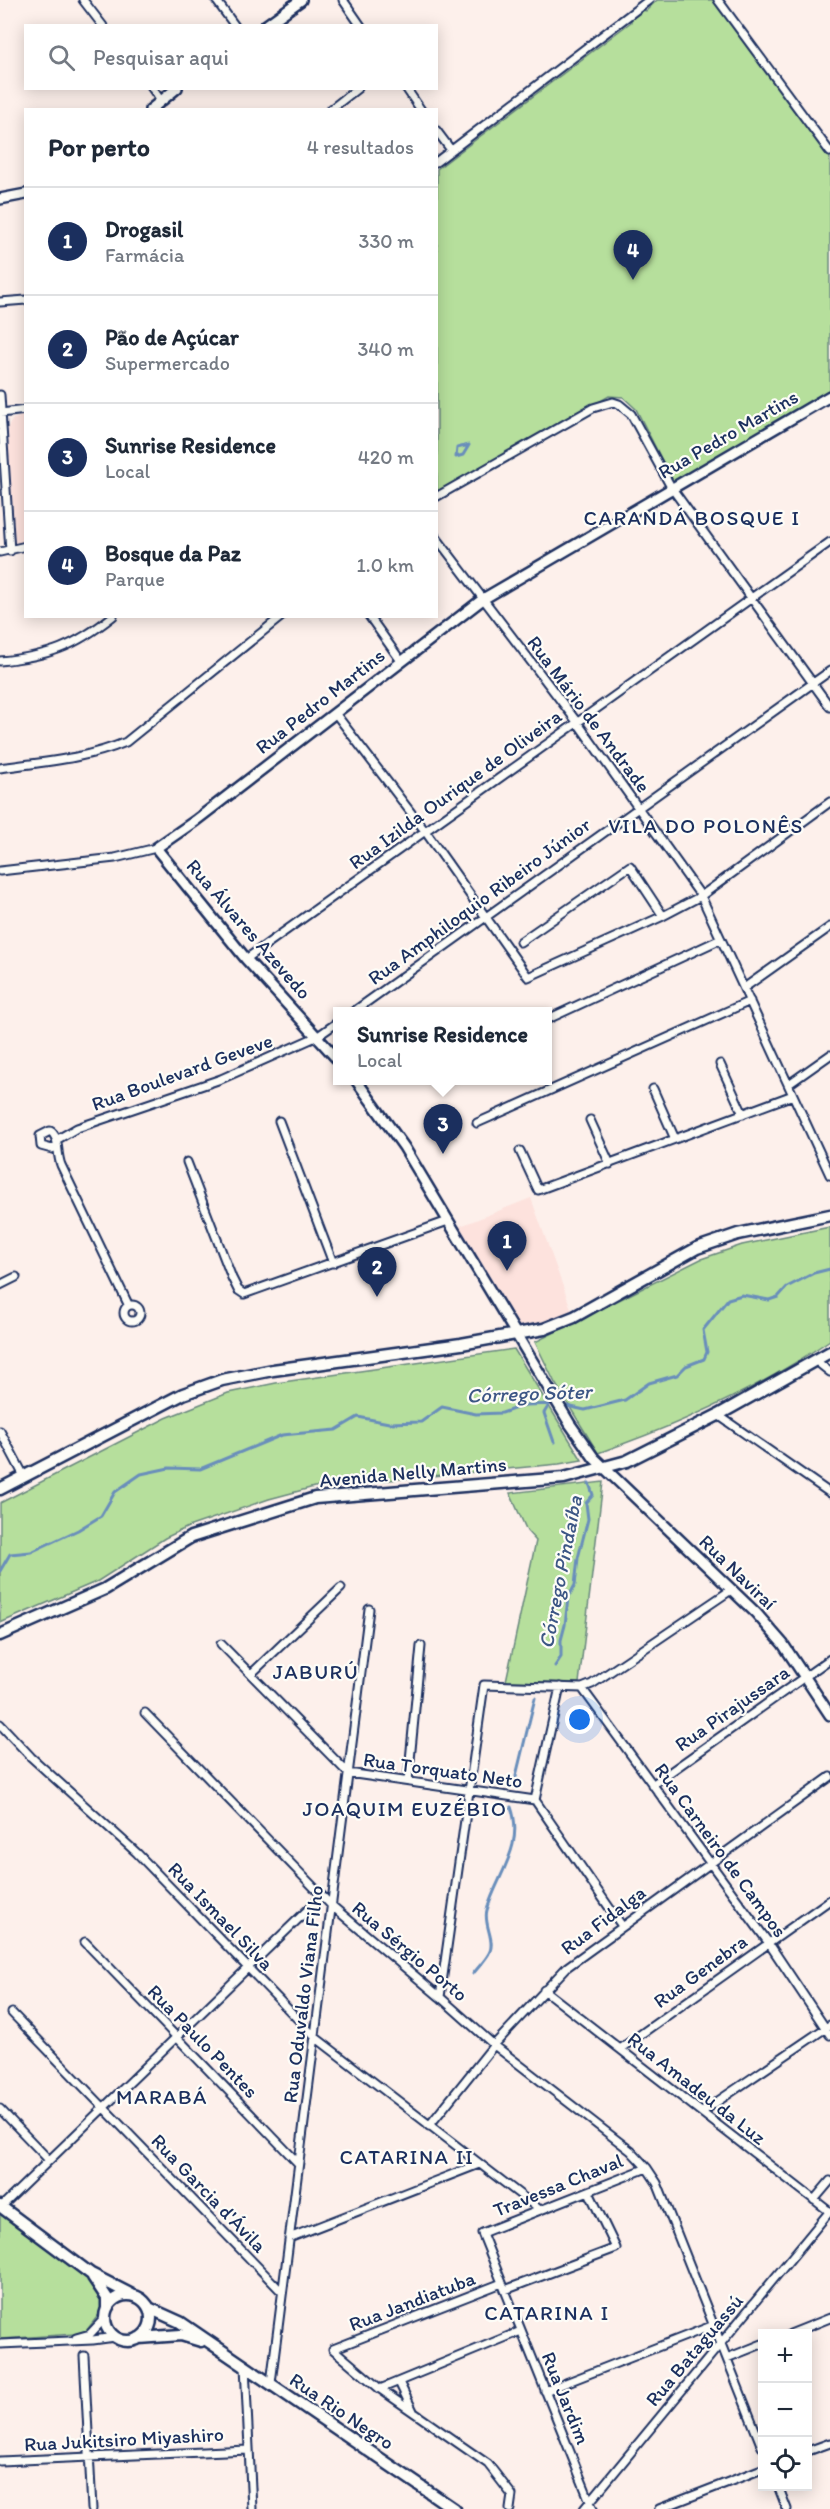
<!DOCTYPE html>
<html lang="pt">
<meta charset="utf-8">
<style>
body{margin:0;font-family:Itim,sans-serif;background:#f6f6f7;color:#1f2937}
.controls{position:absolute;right:18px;bottom:18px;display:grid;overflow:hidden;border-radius:0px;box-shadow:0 3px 15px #0003}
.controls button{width:54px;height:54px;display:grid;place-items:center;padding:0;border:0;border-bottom:2px solid #e0e1e3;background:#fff;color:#1f2937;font:30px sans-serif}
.you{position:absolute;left:580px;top:1720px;width:21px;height:21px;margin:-15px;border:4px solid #fff;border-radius:50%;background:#1a73e8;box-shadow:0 0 0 9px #1a73e833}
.badge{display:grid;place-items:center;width:39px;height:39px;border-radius:50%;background:#1b2f5e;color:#fff;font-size:20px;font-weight:700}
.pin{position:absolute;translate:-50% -50px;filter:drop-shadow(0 2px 3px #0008)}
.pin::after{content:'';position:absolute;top:32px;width:21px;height:18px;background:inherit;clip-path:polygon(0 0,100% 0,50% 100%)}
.popup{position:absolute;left:333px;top:1007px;width:219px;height:78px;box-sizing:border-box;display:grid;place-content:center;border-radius:0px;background:#fff;filter:drop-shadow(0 2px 4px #0005);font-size:20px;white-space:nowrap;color:#747a83}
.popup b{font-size:22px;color:#1f2937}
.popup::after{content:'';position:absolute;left:50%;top:100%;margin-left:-12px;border:12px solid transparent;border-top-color:#fff}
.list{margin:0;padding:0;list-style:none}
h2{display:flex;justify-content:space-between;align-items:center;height:78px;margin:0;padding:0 24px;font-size:26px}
h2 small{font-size:20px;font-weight:400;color:#747a83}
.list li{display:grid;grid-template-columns:39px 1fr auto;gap:18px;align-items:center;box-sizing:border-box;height:108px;padding:0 24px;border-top:2px solid #e0e1e3}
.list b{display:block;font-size:22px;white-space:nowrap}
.list p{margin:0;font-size:20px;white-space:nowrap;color:#747a83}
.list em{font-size:20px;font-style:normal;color:#747a83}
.icon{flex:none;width:33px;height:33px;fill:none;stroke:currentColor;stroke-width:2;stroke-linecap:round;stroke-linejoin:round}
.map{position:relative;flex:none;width:830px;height:2509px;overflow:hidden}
.search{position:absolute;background:#fff;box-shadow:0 3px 15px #0003;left:24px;top:24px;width:414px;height:66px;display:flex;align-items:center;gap:15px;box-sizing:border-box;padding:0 21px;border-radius:0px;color:#747a83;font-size:22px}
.panel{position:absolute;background:#fff;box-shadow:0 3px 15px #0003;left:24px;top:108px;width:414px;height:510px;border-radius:0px}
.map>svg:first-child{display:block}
.built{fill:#fde2dd}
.green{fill:#b6df9c;stroke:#68877d;stroke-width:1.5}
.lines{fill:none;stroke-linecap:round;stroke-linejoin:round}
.stream{stroke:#698ebb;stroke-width:3}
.minor-casing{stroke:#1b2f5e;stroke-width:11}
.tertiary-casing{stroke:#1b2f5e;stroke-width:14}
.secondary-casing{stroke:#1b2f5e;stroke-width:15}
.minor{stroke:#fdfcf7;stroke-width:7}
.tertiary{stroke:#fdfcf7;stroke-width:9}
.secondary{stroke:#fdfcf7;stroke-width:10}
.labels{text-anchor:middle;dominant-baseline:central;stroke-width:4.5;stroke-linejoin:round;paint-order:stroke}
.street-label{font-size:20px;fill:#1b2f5e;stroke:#fdfcf7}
.neighbourhood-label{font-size:21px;letter-spacing:1.5px;fill:#1b2f5e;stroke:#fdfcf7}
.water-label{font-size:21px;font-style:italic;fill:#3c5685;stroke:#fdfcf7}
</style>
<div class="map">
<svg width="830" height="2509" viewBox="0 0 830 2509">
<rect width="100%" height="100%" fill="#fdf0eb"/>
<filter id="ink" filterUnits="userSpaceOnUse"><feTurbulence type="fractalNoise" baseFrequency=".0167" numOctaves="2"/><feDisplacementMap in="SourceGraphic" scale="12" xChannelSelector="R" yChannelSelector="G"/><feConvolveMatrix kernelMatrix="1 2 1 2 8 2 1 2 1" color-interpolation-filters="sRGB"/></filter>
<g filter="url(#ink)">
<path class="built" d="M25,415V544L11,548L8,427L13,419Z
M531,1198L574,1317L517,1335L453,1229Z"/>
<path class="green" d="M657,0H717L830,152V392L674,484L636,409L623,397L609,396L437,496V169L631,22V15L639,9L646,11Z
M830,1227V1340C759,1389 679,1425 598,1453L555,1383L535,1342L701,1259L742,1245Z
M514,1349L582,1460L559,1464L314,1487L269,1499L188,1527L165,1538L98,1581L0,1623V1503L166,1418L228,1393L276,1383Z
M603,1482L579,1683L506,1681L536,1541L527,1531L510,1493Z
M0,2213L94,2282L102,2300L101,2312L86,2331L75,2334L0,2339Z"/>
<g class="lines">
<path class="stream" d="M469,445L463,455L456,457L457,448Z
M549,1405L544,1413L554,1442
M562,1405L585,1410L625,1400L649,1383L677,1375L686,1366L704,1359L707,1352L703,1330L728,1299L742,1295L769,1300L778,1297L787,1287L814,1273L830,1269
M0,1571L10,1554L31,1552L78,1530L101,1516L115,1492L141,1474L169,1468L200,1469L282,1435L336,1430L358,1417L389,1423L421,1422L442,1407L476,1414L502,1413L525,1405L555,1404
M555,1666L561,1657V1640L565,1625L568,1598L575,1585L578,1558L588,1519L586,1503L593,1495L589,1483
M517,1782L516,1776L535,1698
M473,1974C478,1967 487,1959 490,1951C495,1939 483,1924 487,1910C497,1875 525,1846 511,1807"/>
<defs>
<path id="minor" d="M83,0L103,26
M216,0L235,26
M343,0L361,26
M718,0L830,152
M152,88L161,101
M406,88L421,110
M330,110L358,88
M436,130L451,150
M436,162L649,0
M0,302L26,300
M0,395L10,551
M1,413L26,410
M436,497L593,408L613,402L619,404L631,414L671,487L830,707
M436,537L577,722L701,896L830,1175
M0,552L26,546
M369,616L401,661
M0,661C49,656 74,647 113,616
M335,713L425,831L528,977L663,916L701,896L830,802
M0,768C43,762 86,759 126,742L282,616
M0,871L115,858L156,848
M520,942L630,866L663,916
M246,959L830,542
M744,988L830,927
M353,1012L830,671
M548,1019L721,939
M720,1064L743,1114
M789,1084L830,1055
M653,1089L675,1139
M590,1120L610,1164
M279,1121L333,1263
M477,1123L750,1001
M58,1139L77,1128L221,1079L318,1036L338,1022
M56,1146L52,1149L41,1146L40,1136L50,1131C60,1136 56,1153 61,1165L128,1304
M520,1151L538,1190L793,1095
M187,1162L232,1278L238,1290L244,1294L448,1221
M0,1285L16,1277
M124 1313a8 8 0 1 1 16 0a8 8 0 1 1-16 0Z
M815,1360L830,1372
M718,1415L830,1493
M0,1431L24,1476
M221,1644L348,1773L535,1800
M251,1674L341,1588
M582,1688L768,1942L830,2035
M145,1713L331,1905L440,1997L494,2045L631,2151L647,2168L657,2183L762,2447
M0,1724L31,1757L137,1853L315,2037L540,2210
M408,1781L421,1646
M652,1785L830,1659
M535,1800L622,1926
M535,1800L560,1687
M85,1942L298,2163
M544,1990L830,2212
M440,1997L484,1685L582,1688L592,1684L731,1590
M12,2013L282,2292
M620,2049L830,1900
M0,2109L49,2160
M702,2112L830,2025
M429,2126L494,2045L567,1967L830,1777
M814,2200L830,2181
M1,2207L322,1896
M289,2238L479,2164
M502,2283L333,2349L380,2389L488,2464L512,2495L510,2509
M505,2290L616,2248L589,2192
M790,2334L830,2318
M76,2338L90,2334L105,2318
M0,2344L93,2340L115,2337
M84,2356L92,2509
M727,2358L762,2344
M245,2366L252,2509
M399,2382L413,2411
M271,2383L369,1609
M380,2389L521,2331
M545,2391L714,2325
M808,2451L830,2443
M0,2461L248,2450
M778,2486L787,2509
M584,2509L830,2211
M593,2509L482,2233L647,2168
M659,2509L762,2469"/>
<path id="tertiary" d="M265,26L301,0
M150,110L177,88
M0,199L26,194
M338,1060L246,959L156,848L195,821L483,599L830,396
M356,1080L404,1147L570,1424L594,1458L756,1613L783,1644L830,1715"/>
<path id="secondary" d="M0,1489L183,1394L222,1380L273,1370L461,1344L544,1329L574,1317L697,1248L738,1234L830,1215
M0,1635L105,1589L191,1537L315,1498L564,1478L627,1461L718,1415L830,1352
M0,2206L91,2274L132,2295
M93,2277L107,2298V2308
M105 2318a23 23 0 1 1 46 0a23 23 0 1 1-46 0Z
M149,2308L180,2322L454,2509
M139,2338L181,2335L201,2341"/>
</defs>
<use href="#minor" class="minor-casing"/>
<use href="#tertiary" class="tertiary-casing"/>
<use href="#secondary" class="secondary-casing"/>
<use href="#minor" class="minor"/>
<use href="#tertiary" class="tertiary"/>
<use href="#secondary" class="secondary"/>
</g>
</g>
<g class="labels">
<g class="street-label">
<text transform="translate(728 434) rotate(-30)">Rua Pedro Martins</text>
<text transform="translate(320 701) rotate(-38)">Rua Pedro Martins</text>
<text transform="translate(589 714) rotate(53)">Rua Mário de Andrade</text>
<text transform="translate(455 789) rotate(-36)">Rua Izilda Ourique de Oliveira</text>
<text transform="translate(479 901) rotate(-36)">Rua Amphiloquio Ribeiro Júnior</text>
<text transform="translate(249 929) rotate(49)">Rua Álvares Azevedo</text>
<text transform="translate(182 1072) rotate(-20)">Rua Boulevard Geveve</text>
<text transform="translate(413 1472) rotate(-5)">Avenida Nelly Martins</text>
<text transform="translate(738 1572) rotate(44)">Rua Naviraí</text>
<text transform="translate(732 1708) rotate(-35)">Rua Pirajussara</text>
<text transform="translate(443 1770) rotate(8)">Rua Torquato Neto</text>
<text transform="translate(721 1850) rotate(54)">Rua Carneiro de Campos</text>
<text transform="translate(221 1916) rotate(46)">Rua Ismael Silva</text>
<text transform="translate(603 1920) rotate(-37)">Rua Fidalga</text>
<text transform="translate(410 1951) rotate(40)">Rua Sérgio Porto</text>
<text transform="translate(700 1971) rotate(-36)">Rua Genebra</text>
<text transform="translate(303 1994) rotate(-83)">Rua Oduvaldo Viana Filho</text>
<text transform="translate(203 2041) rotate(46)">Rua Paulo Pentes</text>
<text transform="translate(697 2088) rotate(38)">Rua Amadeu da Luz</text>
<text transform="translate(558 2185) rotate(-22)">Travessa Chaval</text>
<text transform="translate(209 2193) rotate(46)">Rua Garcia d'Ávila</text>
<text transform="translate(412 2301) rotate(-21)">Rua Jandiatuba</text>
<text transform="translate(694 2350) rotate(-50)">Rua Bataguassú</text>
<text transform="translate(566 2398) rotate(68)">Rua Jardim</text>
<text transform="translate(342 2411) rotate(34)">Rua Rio Negro</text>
<text transform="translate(124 2439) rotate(-3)">Rua Jukitsiro Miyashiro</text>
</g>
<g class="neighbourhood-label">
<text x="692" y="517">CARANDÁ BOSQUE I</text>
<text x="706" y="825">VILA DO POLONÊS</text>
<text x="316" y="1671">JABURÚ</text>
<text x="405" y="1808">JOAQUIM EUZÉBIO</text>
<text x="162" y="2096">MARABÁ</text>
<text x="407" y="2156">CATARINA II</text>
<text x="547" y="2312">CATARINA I</text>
</g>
<g class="water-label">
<text transform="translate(529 1393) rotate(-2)">Córrego Sóter</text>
<text transform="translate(560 1572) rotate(-79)">Córrego Pindaíba</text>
</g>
</g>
</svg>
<div class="controls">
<button>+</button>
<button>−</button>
<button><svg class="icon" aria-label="locate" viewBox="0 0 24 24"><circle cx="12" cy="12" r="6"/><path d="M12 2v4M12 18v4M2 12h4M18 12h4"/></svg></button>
</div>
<div class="you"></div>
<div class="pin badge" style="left:507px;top:1271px">1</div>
<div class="pin badge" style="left:377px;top:1297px">2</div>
<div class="pin badge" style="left:443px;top:1154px">3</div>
<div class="popup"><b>Sunrise Residence</b>Local</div>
<div class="pin badge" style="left:633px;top:280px">4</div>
<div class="search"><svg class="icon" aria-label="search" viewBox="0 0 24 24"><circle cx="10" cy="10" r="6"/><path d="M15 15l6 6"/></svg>Pesquisar aqui</div>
<section class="panel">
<h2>Por perto<small>4 resultados</small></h2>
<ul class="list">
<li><span class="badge">1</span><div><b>Drogasil</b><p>Farmácia</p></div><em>330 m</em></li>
<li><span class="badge">2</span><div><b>Pão de Açúcar</b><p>Supermercado</p></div><em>340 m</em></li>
<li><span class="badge">3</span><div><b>Sunrise Residence</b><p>Local</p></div><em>420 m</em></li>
<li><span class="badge">4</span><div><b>Bosque da Paz</b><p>Parque</p></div><em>1.0 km</em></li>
</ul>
</section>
</div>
